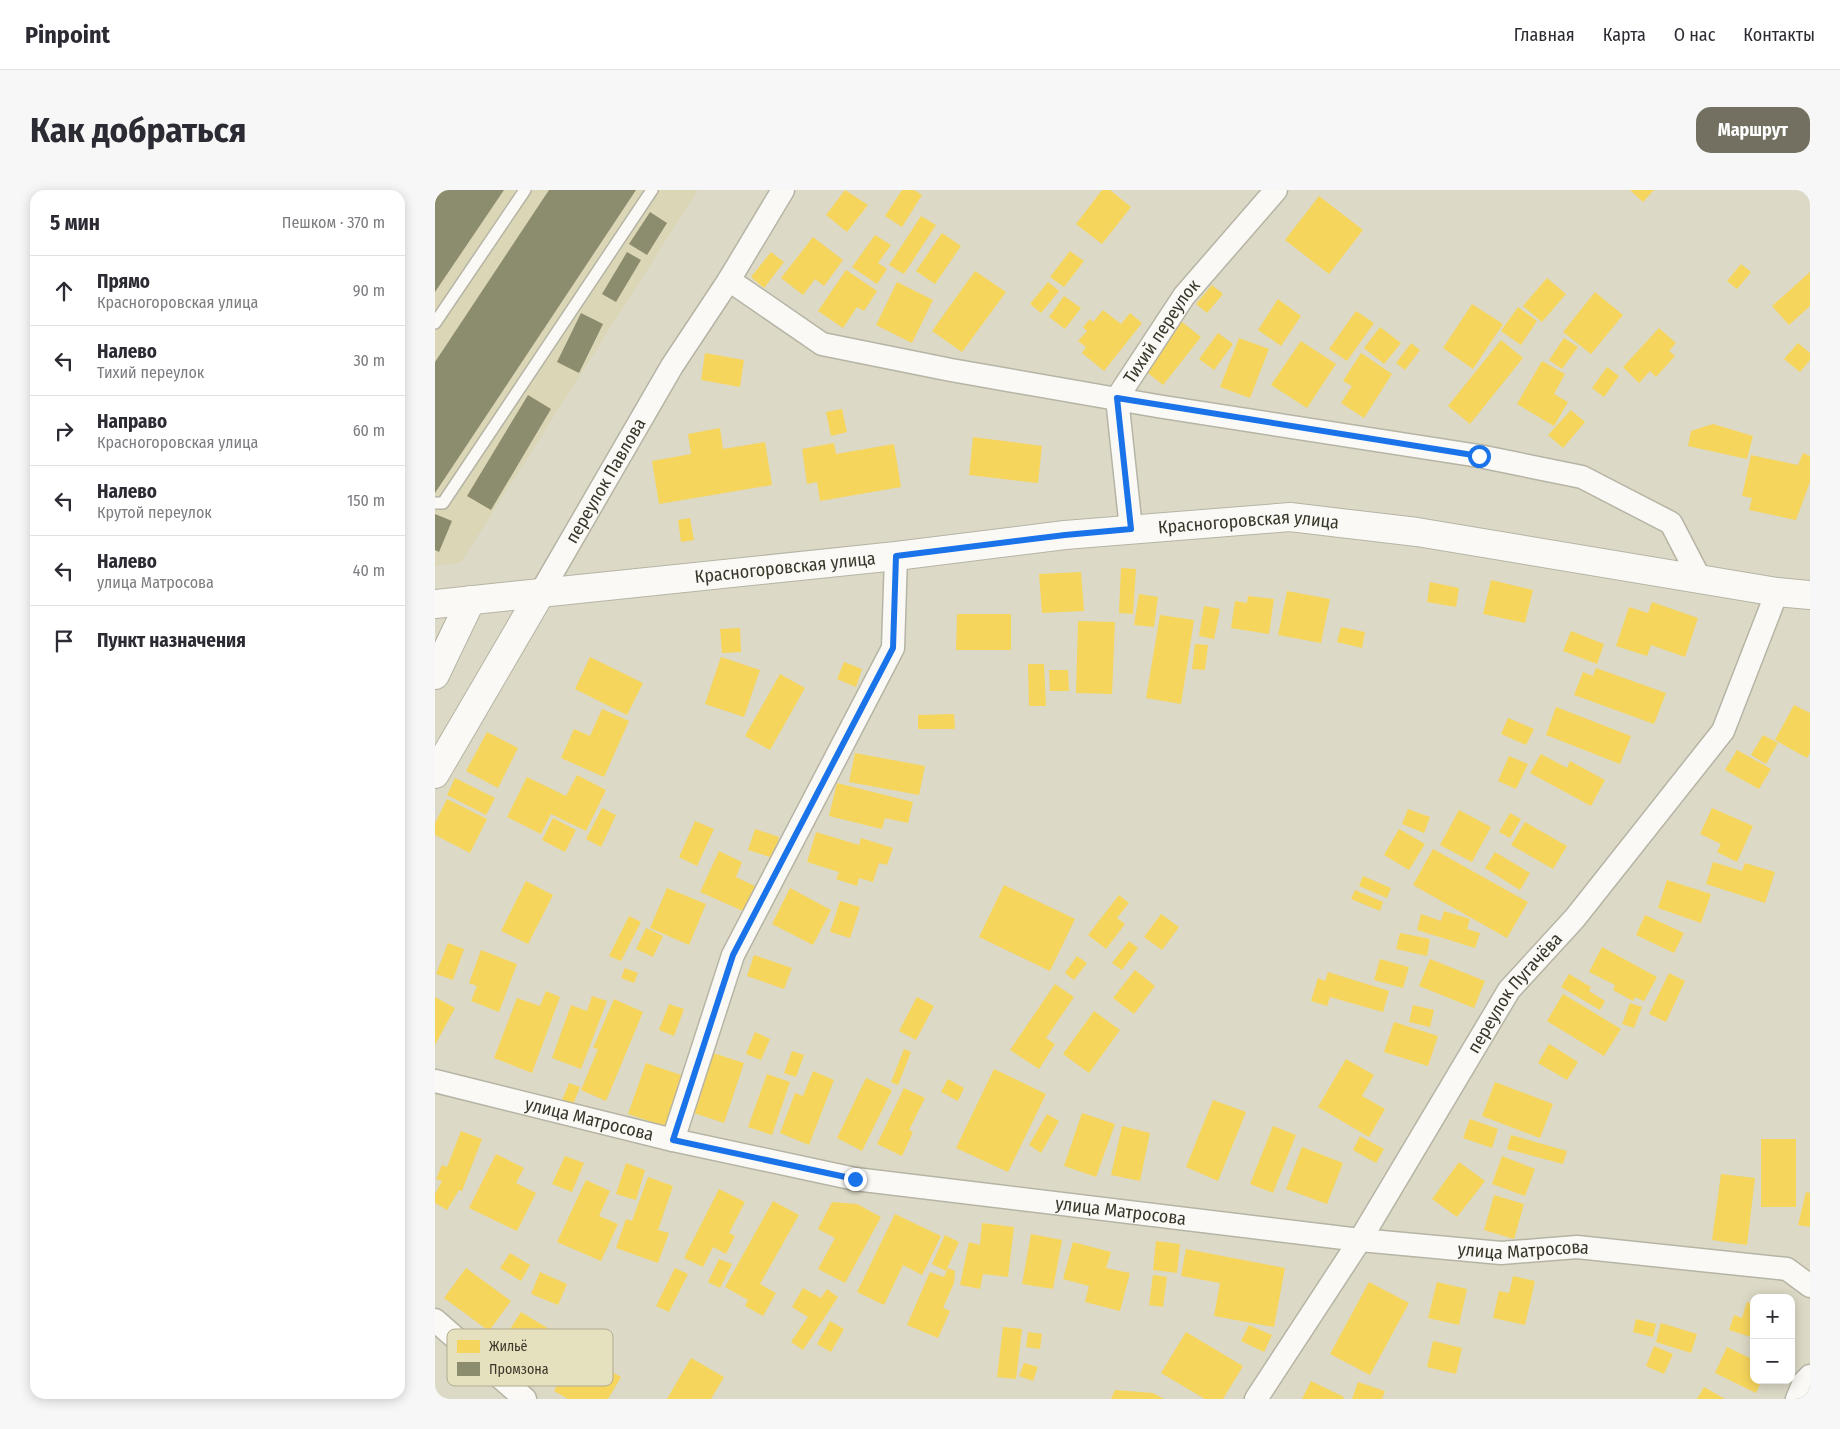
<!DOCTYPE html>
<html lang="ru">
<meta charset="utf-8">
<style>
body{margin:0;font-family:"Fira Sans Condensed",sans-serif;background:#f7f7f7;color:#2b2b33}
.controls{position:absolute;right:15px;bottom:15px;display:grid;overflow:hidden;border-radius:10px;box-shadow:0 2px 12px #0003}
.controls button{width:45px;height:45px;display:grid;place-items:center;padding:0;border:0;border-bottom:1px solid #e1e1e2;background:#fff;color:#2b2b33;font:25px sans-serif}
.stop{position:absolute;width:15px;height:15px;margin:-11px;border:4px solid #1a73e8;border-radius:50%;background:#fff}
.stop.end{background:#1a73e8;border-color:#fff;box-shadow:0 1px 5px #0008}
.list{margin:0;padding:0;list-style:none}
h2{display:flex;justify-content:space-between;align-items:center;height:65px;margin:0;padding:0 20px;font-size:21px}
h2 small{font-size:16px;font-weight:400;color:#7c7c81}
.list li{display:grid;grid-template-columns:32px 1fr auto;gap:15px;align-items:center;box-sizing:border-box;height:70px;padding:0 20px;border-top:1px solid #e1e1e2}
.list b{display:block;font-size:19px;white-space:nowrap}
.list p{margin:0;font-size:16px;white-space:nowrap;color:#7c7c81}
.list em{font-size:16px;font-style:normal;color:#7c7c81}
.icon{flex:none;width:28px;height:28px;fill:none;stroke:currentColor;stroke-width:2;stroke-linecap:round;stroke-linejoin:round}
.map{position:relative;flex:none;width:1375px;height:1209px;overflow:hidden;border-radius:15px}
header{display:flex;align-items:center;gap:30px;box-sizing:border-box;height:70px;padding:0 25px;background:#fff;border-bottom:1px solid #e1e1e2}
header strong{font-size:24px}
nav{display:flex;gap:28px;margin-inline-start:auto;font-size:18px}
.intro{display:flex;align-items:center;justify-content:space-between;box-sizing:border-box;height:120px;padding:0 30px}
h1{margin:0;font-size:35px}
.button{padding:12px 22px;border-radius:15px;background:#737061;color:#fff;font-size:18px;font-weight:700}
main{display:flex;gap:30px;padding:0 30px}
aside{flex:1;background:#fff;border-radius:15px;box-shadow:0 2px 12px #0003}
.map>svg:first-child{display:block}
.built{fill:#dbd6b6}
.homes{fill:#f6d55c}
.industry{fill:#8c8c6e}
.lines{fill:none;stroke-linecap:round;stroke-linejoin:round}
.lane-casing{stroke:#b6b4a4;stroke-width:14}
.street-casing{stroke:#b6b4a4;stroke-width:25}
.secondary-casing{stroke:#b6b4a4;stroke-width:30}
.lane{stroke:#faf9f6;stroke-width:11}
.street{stroke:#faf9f6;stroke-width:22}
.secondary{stroke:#faf9f6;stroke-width:28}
.route{stroke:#1a73e8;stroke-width:6}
.labels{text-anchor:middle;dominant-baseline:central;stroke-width:5;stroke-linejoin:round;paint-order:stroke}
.street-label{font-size:18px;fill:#3a372a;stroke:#e5e0bd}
.key{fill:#e5e0bd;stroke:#b2ad91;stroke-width:1}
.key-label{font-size:14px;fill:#3a372a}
</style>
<header>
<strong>Pinpoint</strong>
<nav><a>Главная</a><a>Карта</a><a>О нас</a><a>Контакты</a></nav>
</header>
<div class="intro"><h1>Как добраться</h1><a class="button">Маршрут</a></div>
<main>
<aside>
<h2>5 мин<small>Пешком · 370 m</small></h2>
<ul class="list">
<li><svg class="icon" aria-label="ahead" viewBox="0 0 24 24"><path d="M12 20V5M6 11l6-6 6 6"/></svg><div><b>Прямо</b><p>Красногоровская улица</p></div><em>90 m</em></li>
<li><svg class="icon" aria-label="left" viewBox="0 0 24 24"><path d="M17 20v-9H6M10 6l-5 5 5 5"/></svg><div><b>Налево</b><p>Тихий переулок</p></div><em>30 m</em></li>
<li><svg class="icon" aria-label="right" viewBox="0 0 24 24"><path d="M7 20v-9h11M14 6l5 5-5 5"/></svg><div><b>Направо</b><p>Красногоровская улица</p></div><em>60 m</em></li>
<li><svg class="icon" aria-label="left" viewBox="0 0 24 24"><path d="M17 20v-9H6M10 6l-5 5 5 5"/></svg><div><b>Налево</b><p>Крутой переулок</p></div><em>150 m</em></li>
<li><svg class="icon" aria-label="left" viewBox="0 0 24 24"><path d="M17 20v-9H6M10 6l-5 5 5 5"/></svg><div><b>Налево</b><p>улица Матросова</p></div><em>40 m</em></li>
<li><svg class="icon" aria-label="arrive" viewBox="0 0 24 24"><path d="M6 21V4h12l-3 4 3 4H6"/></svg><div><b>Пункт назначения</b></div></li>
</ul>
</aside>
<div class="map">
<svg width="1375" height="1209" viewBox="0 0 1375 1209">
<rect width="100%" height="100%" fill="#dcd9c6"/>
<path class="built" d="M0,0H263L26,372L0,376Z"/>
<path class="homes" d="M410,0L433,15L412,42L391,25Z
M467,0H479L487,5L467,37L450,26Z
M667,0H675L696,17L667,54L641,34Z
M1195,0H1219L1208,12Z
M884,6L928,40L894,84L850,50Z
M486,26L501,35L469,84L454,75Z
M507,43L526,56L500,94L481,81Z
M440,45L456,55L443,73L452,79L442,94L417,77Z
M378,47L408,70L389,96L380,89L368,105L346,88Z
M635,61L649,71L629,97L615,87Z
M336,62L349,72L329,98L316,87Z
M1306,74L1316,82L1302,99L1292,91Z
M411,80L442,101L429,121L422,117L408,138L383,121Z
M540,81L571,102L527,162L497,141Z
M1375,82V116L1354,135L1337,116Z
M1112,88L1131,104L1107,132L1088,116Z
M462,92L498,110L477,153L441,135Z
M613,92L624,101L606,123L595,114Z
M777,95L788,104L772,123L761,114Z
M1160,102L1188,125L1156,164L1128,142Z
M629,106L646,118L630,139L614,127Z
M843,109L866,126L846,156L823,140Z
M1037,114L1068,134L1038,179L1008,158Z
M1083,117L1102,131L1086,155L1066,141Z
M668,120L686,134L695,123L707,133L669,181L647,163L651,157L643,151L652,141L648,137L655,129L658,132Z
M921,121L939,133L912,171L894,159Z
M742,128L766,147L728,195L704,176Z
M945,137L966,153L949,174L929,158Z
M1224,138L1241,153L1234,161L1240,166L1221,187L1215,181L1204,193L1188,177Z
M783,143L798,154L779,180L764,169Z
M804,148L834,159L815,208L785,197Z
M1129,148L1143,157L1127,179L1114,170Z
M1066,150L1088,168L1035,234L1013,216Z
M866,151L901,174L872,218L836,195Z
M976,153L985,160L970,180L961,173Z
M1363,153L1375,163V170L1365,182L1349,169Z
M270,163L309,170L305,197L266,190Z
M926,163L957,184L929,228L906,213L917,196L908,191Z
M1107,171L1130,184L1119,204L1133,212L1119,236L1082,214Z
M1172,177L1184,186L1169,207L1157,198Z
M407,219L412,242L396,246L391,222Z
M1136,220L1150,232L1128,258L1113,245Z
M1278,234L1318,246L1312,269L1253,256L1256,241Z
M285,238L288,259L330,252L337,295L224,314L217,271L256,264L253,244Z
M538,247L607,256L603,293L534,285Z
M399,253L401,264L459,254L466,297L385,311L382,292L372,294L367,259Z
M1368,263L1375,266V292L1361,330L1314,320L1317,308L1307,306L1316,265L1363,275Z
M255,328L259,350L246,352L243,330Z
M686,378L701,379L698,424L684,423Z
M646,382L649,421L607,423L604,384Z
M1056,390L1098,400L1090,433L1048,424Z
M995,392L1024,398L1021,417L992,412Z
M852,401L895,409L886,453L843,445Z
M704,404L723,407L719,437L699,435Z
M813,406L839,409L834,444L796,438L800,411L812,413Z
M1217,412L1263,428L1250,467L1216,455L1212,466L1181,456L1194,417L1213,423Z
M769,416L785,419L779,449L764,446Z
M522,424H576V460H521Z
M725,425L759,430L746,514L711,508Z
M643,431L680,432L677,504L641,503Z
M906,437L930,442L927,458L902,452Z
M305,438L306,462L287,463L285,439Z
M1136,441L1169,454L1162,474L1128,461Z
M760,454L773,455L770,480L757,479Z
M155,467L208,493L192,525L140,499Z
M286,467L325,480L309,527L270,514Z
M409,472L427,479L421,497L402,489Z
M593,474H609L611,516H594Z
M1161,478L1231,503L1219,534L1139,505L1148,482L1158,486Z
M614,480H633L634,501H615Z
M345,484L370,498L335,560L310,546Z
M1359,515L1375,523V563L1372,568L1340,550Z
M1121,517L1196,546L1185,574L1111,545Z
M167,519L194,531L169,587L126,568L139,539L155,546Z
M519,524L520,539H483V525Z
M1073,528L1099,539L1091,555L1066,544Z
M52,542L83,558L63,598L31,581Z
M1328,545L1343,553L1331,574L1316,565Z
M1302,560L1336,579L1324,599L1290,580Z
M420,563L490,576L484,605L414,592Z
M1106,564L1132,578L1135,571L1170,590L1156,616L1095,583Z
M1074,566L1093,574L1081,599L1063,591Z
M142,585L171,600L151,641L116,624L106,644L72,627L92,587L131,606Z
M20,588L60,608L51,625L12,605Z
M402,593L478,612L473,633L450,628L447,639L394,626Z
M12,609L52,629L35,663L0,645V633Z
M167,618L181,625L166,657L151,649Z
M1277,618L1318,636L1302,672L1282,662L1286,654L1265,644Z
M973,619L995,627L989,643L967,634Z
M1024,620L1056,637L1037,672L1005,655Z
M1075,623L1086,629L1075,648L1064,642Z
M118,628L141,640L130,662L107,650Z
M260,631L279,639L262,676L244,667Z
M1090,632L1132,656L1118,679L1076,655Z
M320,639L344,647L338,668L313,660Z
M964,639L990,654L974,680L949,665Z
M381,642L424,655L426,648L458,658L452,675L444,673L438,692L424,688L422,696L401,689L404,682L372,672Z
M998,659L1093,712L1072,748L978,695Z
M284,661L307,672L301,687L320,696L308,721L265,702Z
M1060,662L1095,683L1085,700L1050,678Z
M1278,672L1307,681L1310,673L1340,682L1330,713L1271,694Z
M928,686L956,698L952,708L924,696Z
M1232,690L1276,704L1266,733L1223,718Z
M91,691L118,705L93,754L66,741Z
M569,695L640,729L615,781L544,747Z
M232,698L271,714L254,755L215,738Z
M355,698L396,720L378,755L337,734Z
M920,700L948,712L945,721L916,709Z
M684,705L694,713L682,728L690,734L671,759L653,745Z
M405,711L425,717L415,748L395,742Z
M1009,721L1035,729L1032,739L1045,743L1040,758L982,740L986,724L1006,731Z
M726,724L744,737L727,760L709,747Z
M1210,725L1249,743L1239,763L1201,745Z
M194,726L206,732L186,771L174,766Z
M211,738L228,746L218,767L201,759Z
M965,743L995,749L992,766L961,759Z
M694,751L703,758L687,780L677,773Z
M13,753L29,759L18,790L1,784Z
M1167,757L1222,787L1209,811L1200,807L1198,811L1178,800L1180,795L1154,782Z
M46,760L82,774L64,822L36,811L42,796L34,793Z
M319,765L357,778L349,799L312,786Z
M642,766L652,773L639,790L630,783Z
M945,769L974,777L968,798L939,790Z
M995,769L1050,791L1039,818L984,796Z
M190,778L203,783L199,793L186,788Z
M700,780L720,796L699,824L678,808Z
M893,782L954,801L948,822L895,807L892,816L876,811L883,788L890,791Z
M1234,783L1250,791L1231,832L1214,824Z
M1134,784L1156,797L1154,801L1170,811L1165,820L1126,797Z
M620,794L639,807L611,848L620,854L604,879L575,860Z
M111,801L125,807L97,883L59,868L82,808L105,816Z
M1128,804L1186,839L1169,866L1112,831Z
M157,806L172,811L146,879L117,868L136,815L152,821Z
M0,807L20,818L0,855Z
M482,807L499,816L481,850L464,841Z
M179,809L208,822L171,911L146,900L163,859L158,858Z
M1195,813L1207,817L1199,838L1187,834Z
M234,814L249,819L239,846L224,840Z
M978,815L999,820L995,837L974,832Z
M659,821L685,840L654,883L628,864Z
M959,832L1003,846L993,876L949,862Z
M320,842L335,849L326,870L311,864Z
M1114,854L1143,872L1132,890L1103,873Z
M469,859L476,862L463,895L456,892Z
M357,861L369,865L361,887L349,883Z
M278,863L309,873L289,933L259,923Z
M911,869L939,885L927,906L950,919L934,947L883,917Z
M211,873L249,886L232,937L193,924Z
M559,879L611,904L573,982L521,958Z
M378,881L399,890L374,955L345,943L360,903L368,906Z
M332,884L355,892L337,945L313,937Z
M431,888L457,900L427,961L402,948Z
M513,889L529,898L523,911L506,902Z
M1060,892L1118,914L1105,948L1047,926Z
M134,893L145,897L137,917L126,913Z
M469,898L490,908L474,940L478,942L467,966L442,954Z
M778,910L811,922L783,991L751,977Z
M647,923L680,934L661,987L629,976Z
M612,924L624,931L606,963L594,955Z
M1035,929L1063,939L1057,958L1028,948Z
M687,936L715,943L705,991L676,985Z
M838,936L861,945L838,1003L815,994Z
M26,941L47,949L27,1001L24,1000L12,1020L0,1013V1004L7,991L1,989L7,975L12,977Z
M1076,945L1132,961L1128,974L1072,959Z
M925,946L949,959L941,973L918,960Z
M1326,949H1361V1017H1326Z
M867,957L908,973L892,1014L851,999Z
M61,964L89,978L81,993L101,1003L82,1041L34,1018Z
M130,966L149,973L137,1002L117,994Z
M1067,966L1100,979L1090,1006L1057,994Z
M1024,972L1050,991L1022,1027L997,1009Z
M191,973L210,980L201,1010L181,1004Z
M1286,984L1320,988L1312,1055L1277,1050Z
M213,987L238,996L223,1040L234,1043L223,1073L181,1058L191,1029L197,1031Z
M151,990L175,1001L164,1026L183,1034L166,1071L122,1052Z
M284,999L310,1012L294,1043L300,1046L291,1064L278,1057L268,1077L249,1068Z
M1371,1002L1375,1003V1037L1363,1035Z
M1059,1005L1089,1014L1079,1049L1049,1040Z
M338,1011L364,1025L325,1094L341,1103L328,1126L310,1116L313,1110L290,1097Z
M397,1012L422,1014L446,1027L410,1093L383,1079L400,1048L383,1039Z
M460,1024L506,1046L487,1085L468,1075L449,1115L422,1102Z
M547,1033L579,1037L573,1087L548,1084L545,1099L525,1095L534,1052L545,1055Z
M596,1044L627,1050L618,1099L587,1094Z
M510,1045L524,1052L511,1081L497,1074Z
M721,1051L745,1054L742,1083L718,1080Z
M638,1052L676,1062L671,1078L695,1083L685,1121L650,1112L654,1096L628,1089Z
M751,1059L850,1078L839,1137L779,1126L785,1093L746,1086Z
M75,1063L95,1075L86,1091L65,1078Z
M284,1069L297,1074L285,1098L273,1092Z
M31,1078L76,1111L54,1141L9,1108Z
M240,1078L253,1084L234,1122L221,1116Z
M513,1078L520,1081L519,1093L508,1118L515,1121L503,1148L472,1135L495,1082L509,1087Z
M105,1082L132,1094L123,1115L96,1104Z
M718,1085L732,1087L728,1117L714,1115Z
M1078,1086L1100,1091L1090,1135L1058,1128L1064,1101L1074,1103Z
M934,1092L974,1113L935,1185L895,1164Z
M1002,1092L1032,1099L1024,1135L993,1128Z
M368,1098L386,1108L392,1099L403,1107L368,1160L356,1152L373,1127L357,1117Z
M1312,1112L1319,1114V1148L1294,1140L1299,1125L1307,1128Z
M86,1122L119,1142L98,1176L65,1155Z
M1201,1129L1221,1134L1218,1147L1198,1142Z
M395,1131L409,1139L396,1162L382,1154Z
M1226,1133L1262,1144L1256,1163L1221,1152Z
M814,1135L837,1145L829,1162L806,1151Z
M568,1137L587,1139L581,1189L562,1187Z
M593,1142L607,1144L605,1159L591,1157Z
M751,1142L808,1176L788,1209H770L726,1183Z
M152,1144L178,1159L168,1177L186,1187L173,1209H133L119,1201Z
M998,1151L1027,1158L1021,1184L992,1177Z
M1219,1156L1238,1164L1229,1184L1211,1176Z
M1292,1157L1319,1170V1190H1327L1321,1203L1280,1183Z
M256,1168L289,1187L276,1209H232Z
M589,1173L603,1177L598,1191L584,1186Z
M876,1191L909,1207L908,1209H867Z
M923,1192L950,1201L947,1209H917Z
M1269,1197L1290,1209H1262Z
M680,1200L718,1203L729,1209H676Z"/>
<path class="industry" d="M0,0H69L0,102Z
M114,0H201L0,303V172Z
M215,22L232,33L212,65L194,54Z
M192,62L206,70L181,112L167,104Z
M146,123L168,134L144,183L122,172Z
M93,205L116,219L56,320L32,306Z
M0,324L17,331L4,362L0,360Z"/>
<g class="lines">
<defs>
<path id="lane" d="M0,133L90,0
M0,313H8L217,0"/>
<g id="street">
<path d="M294,90L387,154L516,180L722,216L1044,266L1147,287L1236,333L1265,389"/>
<path id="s1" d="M696,339L682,208L749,106L841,0"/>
<path id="s2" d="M105,404L237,176L294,90L348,0"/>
<path id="s3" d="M0,891L238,950L420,989L925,1050L1066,1063L1142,1057L1352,1079L1375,1096"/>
<path d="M238,950L298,765L458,458L461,366"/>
<path d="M0,1130L90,1209"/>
<path id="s4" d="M821,1209L925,1050L1074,800L1140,728L1288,541L1342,402"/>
<path d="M1362,1209L1369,1192L1375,1186"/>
</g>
<g id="secondary">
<path id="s5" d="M0,414L461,366L630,345L855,327L982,342L1342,402L1375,405"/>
<path d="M0,485L36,410"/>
<path d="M0,584L105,404"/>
</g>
</defs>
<use href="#lane" class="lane-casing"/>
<use href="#street" class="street-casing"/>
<use href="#secondary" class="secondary-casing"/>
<use href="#lane" class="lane"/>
<use href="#street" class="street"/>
<use href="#secondary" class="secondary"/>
</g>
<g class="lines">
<path class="route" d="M420,989L238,950L298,765L458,458L461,366L630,345L696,339L682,208L1044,266"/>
</g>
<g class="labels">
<g class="street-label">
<text stroke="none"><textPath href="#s1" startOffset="212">Тихий переулок</textPath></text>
<text stroke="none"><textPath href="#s2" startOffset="131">переулок Павлова</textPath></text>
<text stroke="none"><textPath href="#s5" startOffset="818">Красногоровская улица</textPath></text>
<text stroke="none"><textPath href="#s5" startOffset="352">Красногоровская улица</textPath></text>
<text stroke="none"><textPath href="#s4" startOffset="482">переулок Пугачёва</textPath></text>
<text stroke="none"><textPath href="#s3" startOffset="159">улица Матросова</textPath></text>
<text stroke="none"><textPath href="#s3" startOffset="699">улица Матросова</textPath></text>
<text stroke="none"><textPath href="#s3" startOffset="1104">улица Матросова</textPath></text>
</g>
</g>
<rect x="12" y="1139" width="166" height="57" rx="8" class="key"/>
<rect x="22" y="1150" width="23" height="13" fill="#f6d55c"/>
<rect x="22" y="1172" width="23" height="14" fill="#8c8c6e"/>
<g class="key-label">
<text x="54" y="1161">Жильё</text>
<text x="54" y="1184">Промзона</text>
</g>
</svg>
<div class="controls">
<button>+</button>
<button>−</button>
</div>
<div class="stop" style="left:1044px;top:266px"></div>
<div class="stop end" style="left:420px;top:989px"></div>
</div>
</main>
